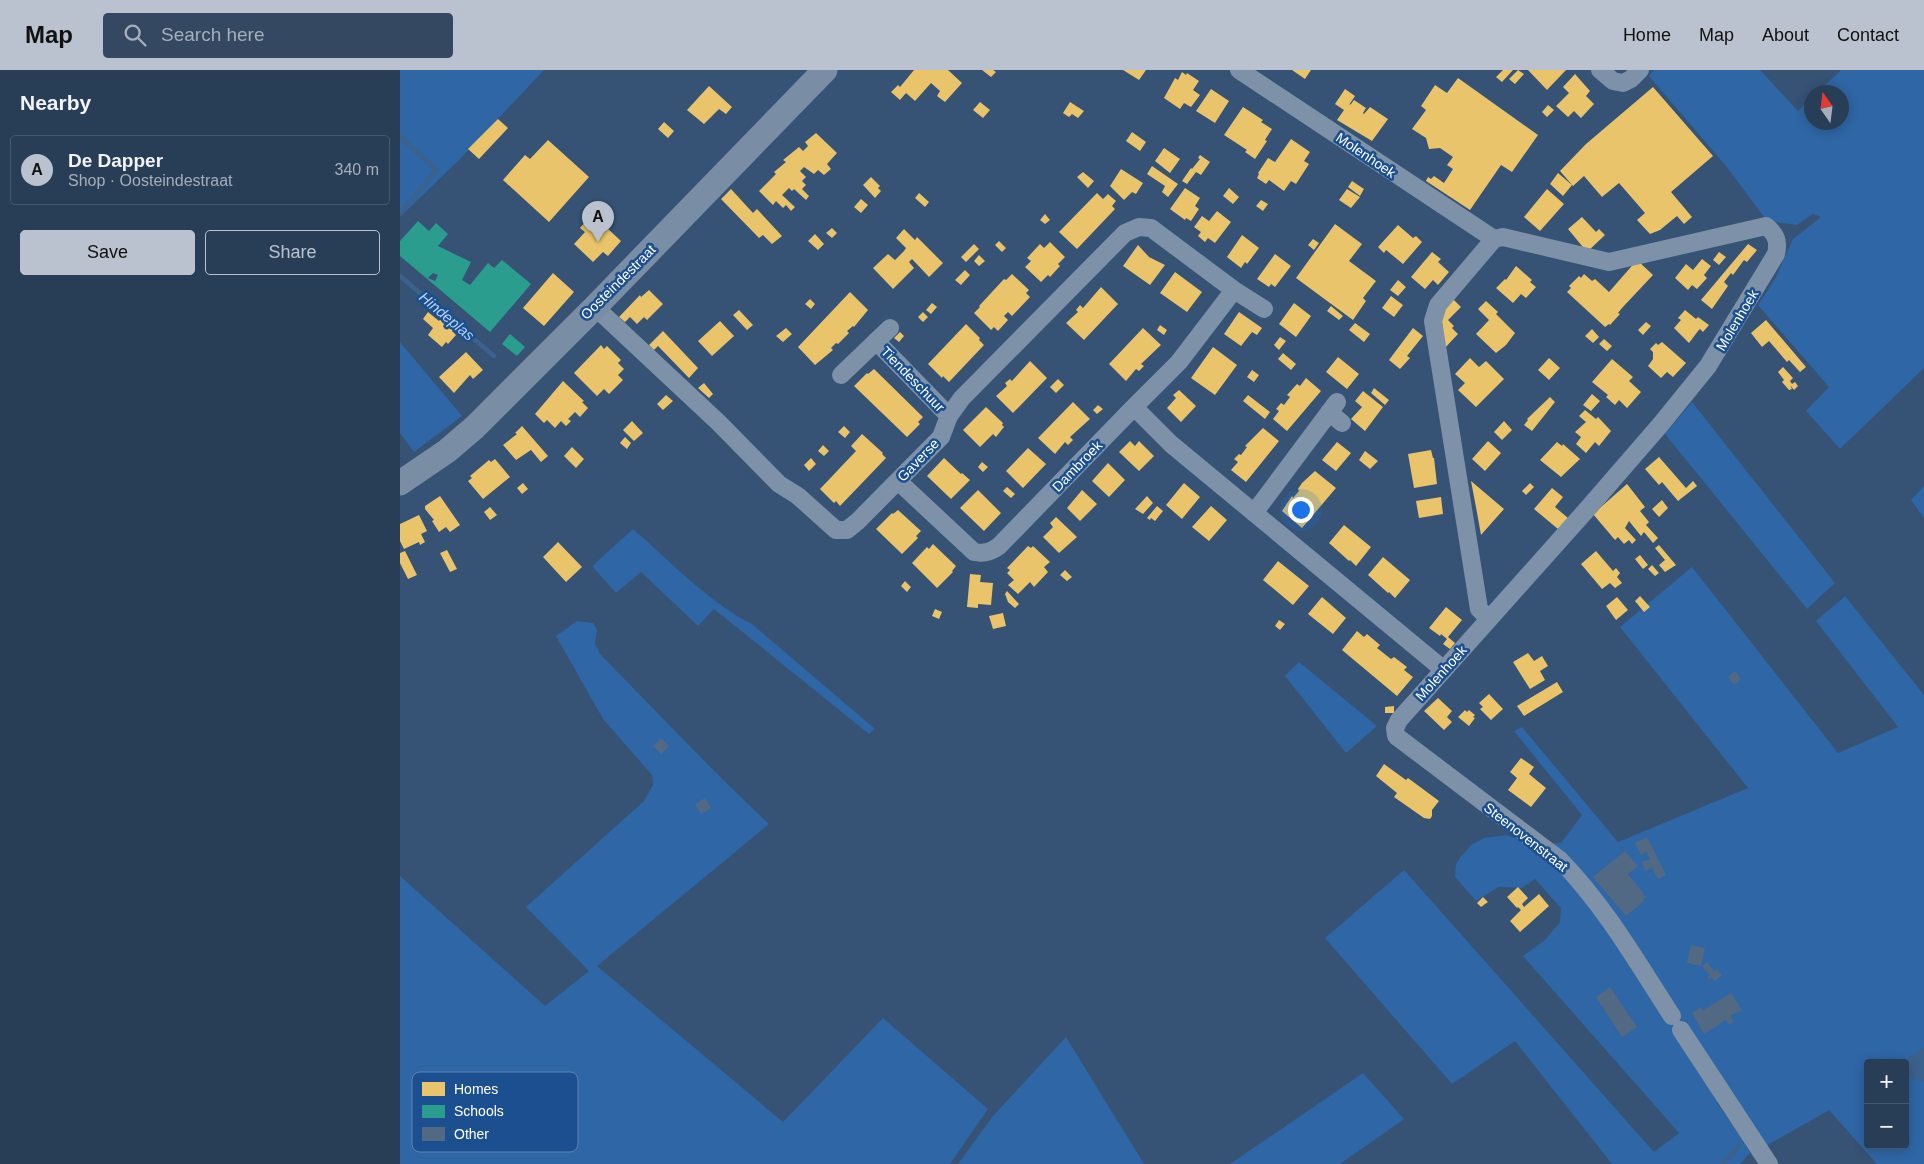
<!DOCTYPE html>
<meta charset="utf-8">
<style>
body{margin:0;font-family:Arial,sans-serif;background:#344961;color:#f1f3f6}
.controls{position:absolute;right:15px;bottom:15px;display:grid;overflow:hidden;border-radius:5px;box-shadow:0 2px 12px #0003}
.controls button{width:45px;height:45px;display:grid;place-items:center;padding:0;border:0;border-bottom:1px solid #44576d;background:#283e57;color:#f1f3f6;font:25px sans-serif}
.compass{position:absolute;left:1404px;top:15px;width:45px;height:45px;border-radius:50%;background:#283e57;box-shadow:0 2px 12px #0003;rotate:346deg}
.you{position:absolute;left:900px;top:439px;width:18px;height:18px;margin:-12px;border:4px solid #fff;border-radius:50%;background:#1a73e8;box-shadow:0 0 0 8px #1a73e833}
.badge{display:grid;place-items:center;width:32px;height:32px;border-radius:50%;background:#b9c2ce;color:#111;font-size:16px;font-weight:700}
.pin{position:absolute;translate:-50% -41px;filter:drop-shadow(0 1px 2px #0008)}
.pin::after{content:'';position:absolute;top:26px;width:18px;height:15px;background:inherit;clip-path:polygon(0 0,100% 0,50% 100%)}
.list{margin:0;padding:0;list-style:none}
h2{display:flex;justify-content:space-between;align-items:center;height:65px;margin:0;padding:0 20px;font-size:21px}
h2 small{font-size:16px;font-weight:400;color:#a5aeba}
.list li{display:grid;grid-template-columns:32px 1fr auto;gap:15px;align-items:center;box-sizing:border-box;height:70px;margin:0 10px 10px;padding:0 10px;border:1px solid #44576d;border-radius:5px}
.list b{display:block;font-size:19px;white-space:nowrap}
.list p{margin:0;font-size:16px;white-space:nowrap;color:#a5aeba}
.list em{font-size:16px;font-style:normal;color:#a5aeba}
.actions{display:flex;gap:10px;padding:15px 20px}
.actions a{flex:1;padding:11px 0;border:1px solid #b9c2ce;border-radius:5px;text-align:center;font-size:18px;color:#b9c2ce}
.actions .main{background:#b9c2ce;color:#111}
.icon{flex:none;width:28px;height:28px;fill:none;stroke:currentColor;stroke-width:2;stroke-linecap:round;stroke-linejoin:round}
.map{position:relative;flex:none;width:1524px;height:1094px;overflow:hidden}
header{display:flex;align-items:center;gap:30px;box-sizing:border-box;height:70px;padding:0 25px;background:#b9c2ce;color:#111}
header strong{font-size:24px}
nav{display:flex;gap:28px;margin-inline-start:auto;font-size:18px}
.search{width:350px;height:45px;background:#344961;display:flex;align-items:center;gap:12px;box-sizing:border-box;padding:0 18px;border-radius:5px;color:#a5aeba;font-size:19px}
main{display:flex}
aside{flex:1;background:#283e57}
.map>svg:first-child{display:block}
.green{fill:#2f66a5;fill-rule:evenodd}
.water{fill:#3b618d}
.homes{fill:#e9c46a}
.schools{fill:#2a9d8f;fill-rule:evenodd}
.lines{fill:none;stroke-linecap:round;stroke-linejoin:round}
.stream{stroke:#3b618d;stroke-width:4.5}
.building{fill:#526984}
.street{stroke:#7d92a8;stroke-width:18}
.secondary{stroke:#798da4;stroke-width:25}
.labels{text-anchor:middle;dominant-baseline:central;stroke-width:5;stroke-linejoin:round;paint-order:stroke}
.street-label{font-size:14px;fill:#fff;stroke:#1b4f8f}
.water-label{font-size:15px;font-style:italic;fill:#b5d3f5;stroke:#1b4f8f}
.key{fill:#1b4f8f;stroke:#5f84b1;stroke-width:1}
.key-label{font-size:14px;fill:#fff}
</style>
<header>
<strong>Map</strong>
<div class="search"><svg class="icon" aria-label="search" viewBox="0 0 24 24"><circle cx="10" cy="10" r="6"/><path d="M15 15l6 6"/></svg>Search here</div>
<nav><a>Home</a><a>Map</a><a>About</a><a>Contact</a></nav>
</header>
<main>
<aside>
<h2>Nearby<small></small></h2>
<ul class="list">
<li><span class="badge">A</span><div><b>De Dapper</b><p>Shop · Oosteindestraat</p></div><em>340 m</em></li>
</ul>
<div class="actions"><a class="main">Save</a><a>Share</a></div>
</aside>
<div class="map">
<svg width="1524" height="1094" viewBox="0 0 1524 1094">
<rect width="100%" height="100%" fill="#365274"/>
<path class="green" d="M0,0H144L61,88L0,147Z
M1254,0H1360L1398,41L1411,28L1412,52H1442V22H1418L1441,0H1524V298L1440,379L1406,341L1429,317L1358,235L1375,209L1393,169L1421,147L1413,144L1397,155L1367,151L1326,96L1249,6Z
M0,272L62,346L14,382L0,363Z
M1292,332L1435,513L1407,539L1265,364Z
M1524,416V448L1511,430Z
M233,459C271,492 307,531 352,554L475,659L469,664L314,539L298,556L241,502L216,523L192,496Z
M1292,497L1438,683L1498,657L1416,551L1445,526L1524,625V1094H1477L1429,1040L1366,1076L1330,1021L1317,1033L1339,1064L1350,1083L1340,1094H1212L1115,971L1052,1014L925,868L1004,800L1254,1082L1279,1063L1123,886L1145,870L1160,852L1161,838L1135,809L1122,818L1098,817L1076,831L1055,807L1056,794L1060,788L1071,775L1084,768L1106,765L1132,774L1161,773L1182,745L1114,661L1122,657L1218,772L1348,718L1220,557ZM1468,993H1505V1075H1468Z
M177,551L193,553L197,560L195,573L200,584L320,707L369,754L197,896L383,1052L483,948L588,1039L550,1094H0V806L145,936L189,901L126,837L244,731L253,715L252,705L203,649L156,566Z
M899,592L977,656L946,683L885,606Z
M666,967L744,1094H558L593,1046Z
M963,1003L1004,1049L940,1094H830Z"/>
<path class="water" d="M1524,978V1011L1507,1007V989Z"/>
<path class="homes" d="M514,0H548L562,13L545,32L537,26L540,21L531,13L515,31L506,23L500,30L491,22L498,15L500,17Z
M582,0H593L596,2L591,7Z
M723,0H746L739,10Z
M892,0H911L905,9Z
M1103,0H1113L1102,12L1096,7Z
M1118,0L1124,4L1115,14L1109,9Z
M1128,0H1166L1147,20Z
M782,2L786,5L787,3L799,11L793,20L800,25L791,37L784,33L780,39L764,28L775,8L778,10Z
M1175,4L1190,21L1186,26L1194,34L1181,48L1174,41L1168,47L1156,36L1169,23L1163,17Z
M1058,8L1138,65L1112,102L1101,95L1070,140L1026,111L1028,107L1031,109L1034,106L1044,113L1053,99L1047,95L1053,87L1040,78L1029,79L1026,68L1012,59L1026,40L1021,36L1035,15L1047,23Z
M309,16L332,37L326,44L319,39L304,54L287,40Z
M1253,17L1313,86L1271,122L1292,147L1284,154L1277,146L1260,160L1250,164L1237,150L1245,143L1219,113L1202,127L1184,106L1173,116L1160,101L1186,74Z
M811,19L829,31L815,53L796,41Z
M945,19L955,26L949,35L951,34L954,30L966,38L963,43L964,44L970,37L988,49L972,71L937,50L944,40L935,34Z
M580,32L590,40L583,48L573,40Z
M670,32L684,41L678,48L672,44L669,47L663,43Z
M1148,35L1154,40L1147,47L1142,42Z
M843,37L863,50L861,52L872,59L865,70L867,71L855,89L845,82L847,80L824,65Z
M98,49L108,58L79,89L68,79Z
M264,52L274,61L268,68L258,59Z
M732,62L746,72L740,81L726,71Z
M416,63L437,83L427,94L431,99L424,105L418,100L414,104L404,97L400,101L406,107L402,111L406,115L402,119L409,126L406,130L394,119L392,121L389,118L382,125L395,137L391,141L386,135L383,138L376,131L373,135L359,121L376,104L374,102L386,92L383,90L399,77L403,81L408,76L405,72Z
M891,69L910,82L904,91L909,94L896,114L891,111L884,121L869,110L866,114L857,108L859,104L858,103L868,88L875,92Z
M148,70L189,107L149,152L103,110L125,85L130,89Z
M764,78L780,89L770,103L755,91Z
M800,85L810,92L801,105L796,102L787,114L782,111L791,98L792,99L800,89L798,88Z
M752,96L778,114L768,127L762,122L765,116L747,104Z
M721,99L743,113L736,124L732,122L724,130L710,116Z
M683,102L694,111L688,118L677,107Z
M1158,103L1172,115L1163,126L1150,114Z
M471,107L480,116L478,118L481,121L475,128L463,115Z
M952,111L964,119L960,126L948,117Z
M785,118L800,128L795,136L799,139L791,151L786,148L785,150L770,139Z
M829,118L839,127L833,134L823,126Z
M331,119L353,143L357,139L382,166L372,174L363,165L359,168L321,129Z
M947,119L960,127L951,138L939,130Z
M1147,119L1164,134L1140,161L1124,147Z
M519,123L529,132L525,137L515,128Z
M697,123L703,129L708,124L716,131L712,136L715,139L677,179L659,162Z
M461,129L468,135L461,143L454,137Z
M861,130L868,134L863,141L856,136Z
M817,141L831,152L815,173L808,168L805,172L798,166L801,162L794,157L802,146L809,151Z
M192,144L221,171L208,186L203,182L193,192L174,174L185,162L180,158Z
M645,144L650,150L645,154L640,150Z
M1182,147L1196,162L1199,159L1205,165L1187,182L1168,159Z
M935,154L962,174L949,191L976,211L963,228L966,231L953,250L896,208Z
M998,155L1013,168L1016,166L1022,172L1003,194L986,180L984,183L978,177Z
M432,158L437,163L432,168L426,163Z
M504,159L515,170L517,167L543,193L529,207L512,189L509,192L514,198L493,219L473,198L488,184L495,190L504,181L506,178L496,168Z
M415,164L424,174L418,180L408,171Z
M842,165L859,178L847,194L845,192L841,198L827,187Z
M913,169L919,173L914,180L908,175Z
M599,171L606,178L602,182L595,175Z
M650,172L665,187L658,194L660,196L650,207L648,205L641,212L625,197L631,191L627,188L640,174L644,178Z
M574,174L579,179L566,192L561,187Z
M1348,174L1357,180L1347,192L1344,190L1333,205L1331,203L1324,212L1328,216L1312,239L1301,230Z
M738,175L749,187L765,195L750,215L723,196Z
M1032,182L1041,189L1038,192L1049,202L1038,215L1033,210L1025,219L1011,207Z
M1319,182L1326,187L1319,195L1313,190Z
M875,184L891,196L875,217L871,214L869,217L857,209Z
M579,185L585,191L579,196L574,191Z
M1302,189L1311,196L1304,205L1307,208L1297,219L1292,215L1288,220L1275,208L1286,194L1293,200Z
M1237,190L1253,205L1222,238L1218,243L1220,244L1210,255L1209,254L1205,257L1167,222L1171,218L1169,216L1179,206L1181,208L1184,204L1192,211L1195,209L1209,222Z
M1116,196L1132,210L1130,212L1136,217L1126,228L1121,224L1113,233L1096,218L1105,209L1106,210Z
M565,200L570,205L561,215L555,210Z
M775,202L802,222L787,242L760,223Z
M153,203L174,222L144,256L123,238Z
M612,204L629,220L626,223L630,227L612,246L608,242L604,246L608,250L598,261L594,257L591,260L574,243L580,237L579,236L604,209L606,210Z
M998,210L1006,217L998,226L990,220Z
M701,217L718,234L684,270L666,253L678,242L676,240L680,235L683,238Z
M249,220L263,234L247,250L244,247L237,254L230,247L225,252L219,247L240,225L241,227Z
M450,222L468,240L454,257L453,256L447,261L449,263L438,274L436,273L431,278L433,280L415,295L398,277Z
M991,226L1003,235L994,247L982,238Z
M1050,226L1061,237L1048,250L1054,256L1052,258L1058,264L1043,280L1039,259L1043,255L1036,248Z
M410,229L415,234L411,239L405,234Z
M1086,231L1098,242L1096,244L1115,263L1106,275L1096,283L1076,264L1089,250L1078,239Z
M532,233L537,237L531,244L526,240Z
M894,233L911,246L896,267L879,254Z
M931,236L943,246L939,250L927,241Z
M339,240L353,255L347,260L333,245Z
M1285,240L1296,249L1298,247L1309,255L1303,262L1300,259L1298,261L1289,273L1274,258L1281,250L1278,248Z
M28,242L39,251L41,248L54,259L52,261L56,265L48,274L46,272L42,277L28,265L33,258L23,249Z
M523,242L528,247L523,252L518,247Z
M839,242L862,258L857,265L852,262L841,276L824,264Z
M1366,250L1406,297L1400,302L1389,290L1387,292L1369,271L1362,277L1351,263Z
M320,251L334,266L312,286L298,271Z
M1246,252L1251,256L1243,265L1238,260Z
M955,253L970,264L964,272L949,260Z
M566,254L580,268L579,270L584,275L549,312L543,306L542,308L528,294Z
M760,255L767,260L764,265L757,260Z
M386,258L392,264L383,272L376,266Z
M743,258L761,275L741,294L744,296L739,301L736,299L726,311L709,294Z
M1013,258L1023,266L1007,286L1010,288L1000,299L989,290Z
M1192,259L1199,267L1193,273L1185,266Z
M263,261L298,298L289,308L258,276L254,280L249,275Z
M500,262L504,266L499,272L494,268Z
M880,267L886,271L879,280L874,275Z
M1204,269L1212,276L1207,281L1199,274Z
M1262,272L1286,293L1273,307L1267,302L1261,308L1248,296L1253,289V282L1250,279L1256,273L1258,275Z
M201,275L204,279L207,276L221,290L218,293L224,299L218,305L223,310L209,324L204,319L197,326L174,303Z
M813,277L837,295L815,325L791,308Z
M66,282L83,300L73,309L70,305L54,323L39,307Z
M883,283L896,294L891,300L878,289Z
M938,287L959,304L947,319L926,302Z
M1070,288L1079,297L1086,291L1104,309L1076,337L1058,320L1065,313L1055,304Z
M1149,288L1160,298L1149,310L1138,300Z
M1212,289L1233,307L1229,311L1241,322L1227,338L1219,330L1215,335L1206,327L1208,325L1192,312Z
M630,291L647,308L613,343L596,326L607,316L605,313L610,309L612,311Z
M1383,297L1393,308L1390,311L1392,314L1395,312L1398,316L1394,320L1390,315L1392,319L1389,320L1382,312L1384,310L1378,302Z
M474,299L523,347L518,352L520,354L507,367L454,316L467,303L468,304Z
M852,300L859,305L854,312L847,307Z
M906,308L921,321L887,361L873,349L879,341L876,339L881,333L884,335L890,327L887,325L897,314L900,316Z
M658,309L664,315L656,323L650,317Z
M163,311L184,331L182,332L188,338L180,347L175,342L168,349L171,351L166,356L161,351L155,358L147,350L144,353L135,344Z
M304,313L313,324L309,328L298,318Z
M974,318L989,330L985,335L971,323Z
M779,320L796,336L781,352L767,338L776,328L773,325Z
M963,321L983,337L965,361L951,349L962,337L955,331Z
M1192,324L1200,331L1191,341L1183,335Z
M266,325L273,331L263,340L257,334Z
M848,325L870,342L865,349L843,331Z
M1150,327L1155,332L1132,361L1124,355L1128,350L1127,349Z
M673,332L690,349L670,367L673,370L668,375L665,372L655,384L638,368Z
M698,335L703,339L697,344L693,340Z
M586,337L603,353L602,355L604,357L596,367L593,364L580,377L563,360Z
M1185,340L1196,349L1198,347L1211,361L1199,376L1195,372L1186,383L1176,374L1181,367L1175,362L1186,352L1179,346Z
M232,351L243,363L234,371L223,360Z
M1104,351L1112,360L1102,370L1094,362Z
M122,356L148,386L141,392L131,380L116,390L103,375L117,364L115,363Z
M444,356L450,362L445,368L438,362Z
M863,358L879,371L846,412L831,400L838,392L834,389L839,384L841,385L847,377L845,376Z
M462,364L483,383L482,384L486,388L440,436L436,431L434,433L420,419L456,381L451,376Z
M225,367L231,373L227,379L220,373Z
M730,371L735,376L739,371L754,386L739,401L719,382Z
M1088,371L1101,383L1085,401L1072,389Z
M937,372L951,383L936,401L922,390Z
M1157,372L1162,376L1163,374L1180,389L1161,407L1140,390Z
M423,375L429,381L424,386L418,381Z
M172,377L184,389L176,398L164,386Z
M628,378L646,394L623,418L606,401Z
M1031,380L1033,388H1034L1037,414L1014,418L1008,384Z
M965,381L978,391L970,399L959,390Z
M1259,387L1286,418L1293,411L1297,416L1278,431L1262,412L1259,415L1245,399Z
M411,388L416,394L409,401L404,395Z
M544,388L561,404L562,403L570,410L551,429L527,406Z
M95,389L110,407L83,429L68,411L72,408L70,406L89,390L91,392Z
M582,392L588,397L583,402L578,397Z
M708,393L725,410L709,427L692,411Z
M915,401L936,418L902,458L882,441L892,426L893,428L899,421L898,419L902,413Z
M1071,411L1104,439L1081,465L1078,448Z
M123,413L128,419L122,424L117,418Z
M784,413L800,427L782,449L766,435Z
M1130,413L1134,417L1126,425L1122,421Z
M1227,414L1245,437L1240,441L1249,452L1246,455L1258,468L1253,473L1244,462L1241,466L1229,451L1225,458L1236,470L1232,474L1229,470L1224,474L1218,467L1215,470L1193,444Z
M607,417L615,424L611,428L603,421Z
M1152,418L1163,427L1155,437L1168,448L1158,459L1134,439Z
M578,420L601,443L584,461L560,438Z
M682,420L697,434L680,451L667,438Z
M40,426L60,455L50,462L46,457L39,462L32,451L34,450L25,439V436Z
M747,426L753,433L743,444L735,439Z
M1041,427L1043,444L1019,448L1016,431Z
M1262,430L1268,438L1259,447L1252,439Z
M757,436L763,441L755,451L751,448L750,450L747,448Z
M811,436L827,450L809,471L792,457Z
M90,437L97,445L90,450L84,442Z
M498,440L521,461L516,466L518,468L502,484L476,459L492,443L493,444Z
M19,445L27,461L21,464L25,472L20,475L19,472L4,479L0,471V454Z
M656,447L677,467L659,483L643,467L653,457L650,453Z
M944,455L971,477L956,496L950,490L949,491L929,473Z
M158,472L182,497L166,512L143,487Z
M533,474L556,496L552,501L553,502L537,518L512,493L527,477L529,479Z
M1259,475L1276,495L1265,502L1259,495L1265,490L1255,478Z
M628,476L631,478L633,476L650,492L644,497L648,502L634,517L630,512L618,524L608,515L614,510L607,503L610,500L607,498Z
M47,480L57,499L50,502L40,483Z
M5,481L17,505L8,509L0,493V483Z
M1196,481L1213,501L1216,498L1220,503L1217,507L1222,513L1215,518L1210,513L1202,519L1181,494Z
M1240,485L1248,495L1243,499L1235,489Z
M983,487L1010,510L995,528L989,522L988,523L968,505Z
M878,491L909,516L893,535L863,510Z
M1252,495L1259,503L1255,506L1248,499Z
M665,500L672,507L667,511L660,505Z
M570,504L581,505L580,512L593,513L591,535L578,534V538L567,537Z
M505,511L511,517L507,522L501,516Z
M607,521L619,534L615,538L608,532L605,524Z
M1240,526L1250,537L1244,542L1235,531Z
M922,527L946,548L933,564L908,544Z
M1217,527L1228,540L1216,550L1206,536Z
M1046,537L1062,550L1048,567L1055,573L1050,579L1043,574L1047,569L1041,564L1040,566L1029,558Z
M535,539L542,542L539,549L532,546Z
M603,543L606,556L593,559L589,546Z
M879,550L885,554L880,560L875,556Z
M957,561L964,567L967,564L980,575L977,578L991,589L994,587L1007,597L1004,600L1013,607L997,626L942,580Z
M1128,583L1134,591L1142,586L1148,596L1140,601L1145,610L1130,619L1113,592Z
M1157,612L1163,622L1124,646L1117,636Z
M1089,624L1103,639L1091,650L1080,639L1083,637L1079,633Z
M1038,628L1052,641L1047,647L1052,652L1044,660L1024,641Z
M994,636V643H985V637Z
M1065,640L1067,642L1069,640L1075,645L1073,647L1075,648L1069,656L1058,647Z
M1121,688L1134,697L1129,704L1146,718L1131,737L1108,720L1117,708L1110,702Z
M984,694L1006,710L1008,708L1039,731L1032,740V746L1030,749L1024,748L994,727L997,723L976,706Z
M1118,817L1128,828L1122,834L1124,837L1139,824L1149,836L1120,862L1110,851L1121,840L1118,837L1117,838L1107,827Z
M1083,827L1088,832L1081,837L1077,833Z"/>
<path class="schools" d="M18,151L29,161L36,153L48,164L38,176L71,192L62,210L70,215L88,193L94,198L102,190L131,214L90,262L0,186V171ZM33,203L38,205L35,211L28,208Z
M110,264L125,277L117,286L102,274Z"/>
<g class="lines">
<path class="stream" d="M0,67L37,100L0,143
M0,206L94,286
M1322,1094L1339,1076"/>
</g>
<path class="building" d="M1335,601L1341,609L1334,615L1328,607Z
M261,668L269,676L261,684L253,676Z
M305,728L311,738L301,744L295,734Z
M1247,767L1266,805L1258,809L1252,798L1245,801L1242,792L1250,789L1246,782L1241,785L1235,773Z
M1225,781L1238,796L1228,804L1246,827L1243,829L1244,831L1226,846L1193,807Z
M1291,875L1305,878L1301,896L1287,893Z
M1307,892L1314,901L1317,899L1322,905L1315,911L1312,908L1309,910L1307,907L1310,905L1302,896Z
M1210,917L1237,957L1222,967L1196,927Z
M1331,923L1342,940L1330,946L1334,952L1329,955L1326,950L1304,964L1292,943L1301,937L1303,940Z"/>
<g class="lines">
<path class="street" d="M839,0L1094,169
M1200,0L1213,11L1223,13L1231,9L1240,0
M195,237L319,353L379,414L398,426L436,460H447L458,451L541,367L549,346L562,328L725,163L739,157L751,158L834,220L864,239
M476,271L549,346
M441,305L490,258
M734,337L771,374L1044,600
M929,342L942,353
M498,411L574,482C584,484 591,482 599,476L734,337L779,292L834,220
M854,443L937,332
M1089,549L1079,539L1033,251L1038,235L1094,169L1103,167L1209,192L1366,156C1376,164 1379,171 1376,184L1308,296L1261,354L1190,436L999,650L995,658L996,666L1160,790C1205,836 1237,892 1272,946
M1281,960L1369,1094"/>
<path class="secondary" d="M0,413L47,381L75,357L195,237L425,0"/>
</g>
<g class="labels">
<g class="street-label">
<text transform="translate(966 85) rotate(34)">Molenhoek</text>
<text transform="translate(218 212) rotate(-45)">Oosteindestraat</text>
<text transform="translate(1337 250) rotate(-59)">Molenhoek</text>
<text transform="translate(513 309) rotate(46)">Tiendeschuur</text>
<text transform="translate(518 390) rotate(-46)">Gaverse</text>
<text transform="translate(677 396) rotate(-46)">Dambroek</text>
<text transform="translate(1041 603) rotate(-48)">Molenhoek</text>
<text transform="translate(1126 767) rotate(38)">Steenovenstraat</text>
</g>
<g class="water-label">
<text transform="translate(47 246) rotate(40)">Hindeplas</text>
</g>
</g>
<rect x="12" y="1002" width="166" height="80" rx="8" class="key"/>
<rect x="22" y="1012" width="23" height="14" fill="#e9c46a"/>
<rect x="22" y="1035" width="23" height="13" fill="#2a9d8f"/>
<rect x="22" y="1057" width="23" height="14" fill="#526984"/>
<g class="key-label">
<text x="54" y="1024">Homes</text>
<text x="54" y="1046">Schools</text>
<text x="54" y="1069">Other</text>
</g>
</svg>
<div class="controls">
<button>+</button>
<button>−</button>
</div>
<svg class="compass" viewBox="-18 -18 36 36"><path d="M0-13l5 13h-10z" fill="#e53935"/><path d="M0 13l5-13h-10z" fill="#a5aeba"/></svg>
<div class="you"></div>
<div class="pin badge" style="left:198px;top:172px">A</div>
</div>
</main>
